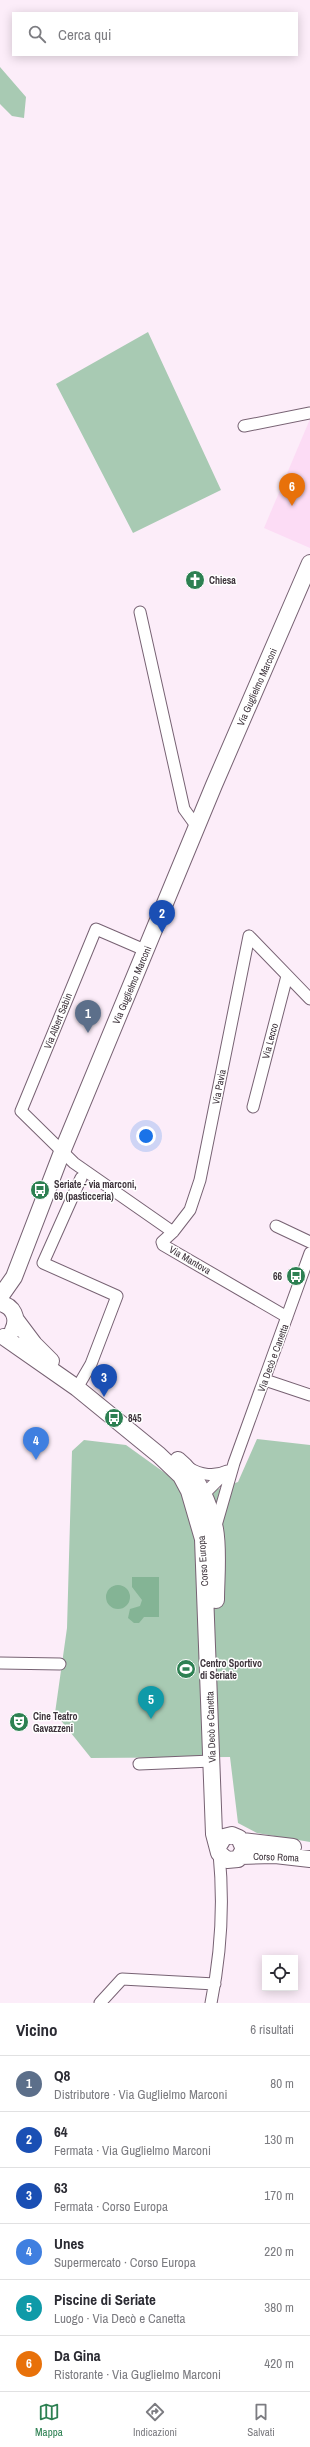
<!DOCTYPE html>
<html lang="it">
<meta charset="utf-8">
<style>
body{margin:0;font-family:"Archivo Narrow",sans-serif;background:#f2f2f3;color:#2b2b33}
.controls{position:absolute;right:12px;bottom:12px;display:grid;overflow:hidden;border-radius:0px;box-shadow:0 2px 10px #0003}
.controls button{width:36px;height:36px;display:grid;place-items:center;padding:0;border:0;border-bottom:1px solid #e1e1e2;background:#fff;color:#2b2b33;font:20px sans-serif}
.you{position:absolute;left:146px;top:1136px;width:14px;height:14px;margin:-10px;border:3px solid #fff;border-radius:50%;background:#1a73e8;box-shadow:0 0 0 6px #1a73e833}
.badge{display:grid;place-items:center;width:26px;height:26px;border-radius:50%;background:#2d8052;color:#fff;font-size:13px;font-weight:700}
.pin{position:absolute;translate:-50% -33px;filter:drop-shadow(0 1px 2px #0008)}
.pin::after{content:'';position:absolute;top:21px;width:14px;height:12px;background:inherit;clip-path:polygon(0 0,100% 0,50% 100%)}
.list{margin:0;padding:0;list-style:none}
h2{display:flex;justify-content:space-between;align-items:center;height:52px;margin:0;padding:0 16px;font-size:17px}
h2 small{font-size:13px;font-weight:400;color:#7c7c81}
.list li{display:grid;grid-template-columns:26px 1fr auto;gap:12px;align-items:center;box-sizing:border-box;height:56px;padding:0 16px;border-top:1px solid #e1e1e2}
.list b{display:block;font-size:15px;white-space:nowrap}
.list p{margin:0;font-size:13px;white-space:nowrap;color:#7c7c81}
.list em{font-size:13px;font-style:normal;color:#7c7c81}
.icon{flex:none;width:22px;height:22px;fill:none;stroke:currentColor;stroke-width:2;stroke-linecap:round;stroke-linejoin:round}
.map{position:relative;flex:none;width:310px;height:2003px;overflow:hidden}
.search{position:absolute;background:#fff;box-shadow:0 2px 10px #0003;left:12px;right:12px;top:12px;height:44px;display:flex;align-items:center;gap:10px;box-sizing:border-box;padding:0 14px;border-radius:0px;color:#7c7c81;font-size:15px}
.sheet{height:388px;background:#fff}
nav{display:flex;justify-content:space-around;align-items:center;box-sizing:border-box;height:56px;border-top:1px solid #e1e1e2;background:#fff;font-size:11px;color:#7c7c81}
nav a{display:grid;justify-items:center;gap:2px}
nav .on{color:#2d8052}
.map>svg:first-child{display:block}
.built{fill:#fcdcf5}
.green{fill:#a8cab3}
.water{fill:#84b495}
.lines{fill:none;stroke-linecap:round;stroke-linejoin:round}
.street-casing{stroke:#776273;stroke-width:13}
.secondary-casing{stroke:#776273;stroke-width:18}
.street{stroke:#fff;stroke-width:11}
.secondary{stroke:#fff;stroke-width:16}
.labels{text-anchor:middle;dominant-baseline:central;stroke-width:3;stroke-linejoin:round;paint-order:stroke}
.poi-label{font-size:10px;font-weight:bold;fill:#3d333b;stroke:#fff;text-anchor:start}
.street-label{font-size:10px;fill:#3d333b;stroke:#fff}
</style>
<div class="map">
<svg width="310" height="2003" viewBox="0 0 310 2003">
<rect width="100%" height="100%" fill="#fcedf9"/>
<path class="built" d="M310,419V548L264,528Z"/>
<path class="green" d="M0,67L26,97L24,118L12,116L0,104Z
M148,332L221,490L133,533L56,384Z
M257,1439L310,1445V1842L257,1833L238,1823L230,1757L91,1758L55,1713L67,1628L72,1451L84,1440L126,1445L197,1496L238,1482Z"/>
<path class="water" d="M132,1577H159V1617H144L139,1623H134L128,1618L130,1609L140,1606L142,1600L132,1587Z
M106 1597a12 12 0 1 1 24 0a12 12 0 1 1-24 0Z"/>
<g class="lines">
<defs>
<path id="street" d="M244,426L310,413
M140,612L184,809L197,827
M249,936L310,999
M147,951L96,929L21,1111L74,1163L173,1232L162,1242L163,1245L287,1317
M253,1107L287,976
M276,1226L310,1242
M173,1232L190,1210L200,1180L249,936
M265,1380L310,1395
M77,1388L91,1364L117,1296L43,1263L81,1178
M189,1468C200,1475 215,1477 227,1471
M204,1500L207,1491L226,1472
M215,1529L234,1463L310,1253
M0,1663L60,1664
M139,1764L212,1761
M100,2003L122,1979L215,1984
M211,2003C221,1954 224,1903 219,1853"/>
<path id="secondary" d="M0,1297L14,1277L62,1152L214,785L310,563
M0,1303C13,1306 19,1318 13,1330
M16,1320L34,1344L51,1361
M4,1337L77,1388L159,1455L181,1476L189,1491L203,1539L214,1834L219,1853L227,1860L238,1859L244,1849L239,1838L232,1835L224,1837L218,1847
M178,1460C198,1476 210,1505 215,1529C219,1550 216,1579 216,1600
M242,1841L293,1847
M241,1856L275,1855L310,1859"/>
</defs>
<use href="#street" class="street-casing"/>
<use href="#secondary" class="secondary-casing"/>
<use href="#street" class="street"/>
<use href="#secondary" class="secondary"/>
</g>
<defs>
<symbol id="church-disc" viewBox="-11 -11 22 22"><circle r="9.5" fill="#2d8052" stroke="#fff"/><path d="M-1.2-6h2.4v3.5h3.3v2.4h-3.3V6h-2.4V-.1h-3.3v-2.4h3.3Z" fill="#fff"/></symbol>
<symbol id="bus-disc" viewBox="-11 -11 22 22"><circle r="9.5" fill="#2d8052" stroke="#fff"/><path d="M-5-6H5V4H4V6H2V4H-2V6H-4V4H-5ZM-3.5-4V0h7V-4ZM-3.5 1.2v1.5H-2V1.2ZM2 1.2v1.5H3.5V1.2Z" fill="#fff"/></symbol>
<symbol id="stadium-disc" viewBox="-11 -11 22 22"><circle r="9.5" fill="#2d8052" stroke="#fff"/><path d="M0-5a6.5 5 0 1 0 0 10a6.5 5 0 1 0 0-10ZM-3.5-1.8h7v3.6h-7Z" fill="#fff"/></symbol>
<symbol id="theatre-disc" viewBox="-11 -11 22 22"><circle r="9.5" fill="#2d8052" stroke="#fff"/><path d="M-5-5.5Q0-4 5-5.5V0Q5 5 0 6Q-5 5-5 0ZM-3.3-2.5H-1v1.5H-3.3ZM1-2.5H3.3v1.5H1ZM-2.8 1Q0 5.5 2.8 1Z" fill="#fff"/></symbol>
</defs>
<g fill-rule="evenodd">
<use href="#church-disc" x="184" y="569" width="22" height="22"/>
<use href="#bus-disc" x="29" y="1179" width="22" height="22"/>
<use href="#bus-disc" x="285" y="1265" width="22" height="22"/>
<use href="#bus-disc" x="103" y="1407" width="22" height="22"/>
<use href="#stadium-disc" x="175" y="1658" width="22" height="22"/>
<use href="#theatre-disc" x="8" y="1711" width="22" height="22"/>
</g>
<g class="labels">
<g class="poi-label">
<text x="209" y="580">Chiesa</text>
<text x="54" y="1184">Seriate - via marconi,<tspan x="54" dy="12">69 (pasticceria)</tspan></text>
<text x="282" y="1276" text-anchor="end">66</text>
<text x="128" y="1418">845</text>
<text x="200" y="1663">Centro Sportivo<tspan x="200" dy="12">di Seriate</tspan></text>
<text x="33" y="1716">Cine Teatro<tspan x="33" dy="12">Gavazzeni</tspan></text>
</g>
<g class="street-label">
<text transform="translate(257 687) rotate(-66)">Via Guglielmo Marconi</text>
<text transform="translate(132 985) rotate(-67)">Via Guglielmo Marconi</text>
<text transform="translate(58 1021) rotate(-68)">Via Albert Sabin</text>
<text transform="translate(270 1041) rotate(-75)">Via Lecco</text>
<text transform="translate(219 1087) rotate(-79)">Via Pavia</text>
<text transform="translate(190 1260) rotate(30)">Via Mantova</text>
<text transform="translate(273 1358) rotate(-70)">Via Decò e Canetta</text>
<text transform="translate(203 1561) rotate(-94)">Corso Europa</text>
<text transform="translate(211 1727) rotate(-92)">Via Decò e Canetta</text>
<text transform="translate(276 1857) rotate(2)">Corso Roma</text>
</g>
</g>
</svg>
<div class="controls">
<button><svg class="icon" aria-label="locate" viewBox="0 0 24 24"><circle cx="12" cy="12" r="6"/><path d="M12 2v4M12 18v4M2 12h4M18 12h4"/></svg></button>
</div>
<div class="you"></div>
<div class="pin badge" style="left:88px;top:1033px;background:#5c6f8a">1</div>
<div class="pin badge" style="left:162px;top:933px;background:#1a4fb4">2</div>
<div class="pin badge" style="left:104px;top:1397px;background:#1a4fb4">3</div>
<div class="pin badge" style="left:36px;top:1460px;background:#3f7fe0">4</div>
<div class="pin badge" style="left:151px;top:1719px;background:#0f9aa8">5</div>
<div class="pin badge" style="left:292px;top:506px;background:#e8710a">6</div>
<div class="search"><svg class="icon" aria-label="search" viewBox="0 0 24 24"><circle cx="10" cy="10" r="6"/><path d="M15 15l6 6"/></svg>Cerca qui</div>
</div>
<section class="sheet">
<h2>Vicino<small>6 risultati</small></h2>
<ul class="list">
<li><span class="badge" style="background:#5c6f8a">1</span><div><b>Q8</b><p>Distributore · Via Guglielmo Marconi</p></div><em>80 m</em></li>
<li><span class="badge" style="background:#1a4fb4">2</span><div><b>64</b><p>Fermata · Via Guglielmo Marconi</p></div><em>130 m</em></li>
<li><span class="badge" style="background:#1a4fb4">3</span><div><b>63</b><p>Fermata · Corso Europa</p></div><em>170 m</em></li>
<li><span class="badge" style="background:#3f7fe0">4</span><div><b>Unes</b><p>Supermercato · Corso Europa</p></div><em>220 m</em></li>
<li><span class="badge" style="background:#0f9aa8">5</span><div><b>Piscine di Seriate</b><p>Luogo · Via Decò e Canetta</p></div><em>380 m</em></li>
<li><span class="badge" style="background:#e8710a">6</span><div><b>Da Gina</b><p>Ristorante · Via Guglielmo Marconi</p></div><em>420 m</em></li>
</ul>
</section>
<nav>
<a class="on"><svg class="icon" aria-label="map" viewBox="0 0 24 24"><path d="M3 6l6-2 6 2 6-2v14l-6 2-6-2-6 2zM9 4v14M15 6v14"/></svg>Mappa</a>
<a><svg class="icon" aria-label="directions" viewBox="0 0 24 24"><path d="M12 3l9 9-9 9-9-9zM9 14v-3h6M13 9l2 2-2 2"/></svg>Indicazioni</a>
<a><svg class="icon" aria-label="saved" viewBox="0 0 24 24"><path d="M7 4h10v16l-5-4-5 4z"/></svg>Salvati</a>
</nav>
